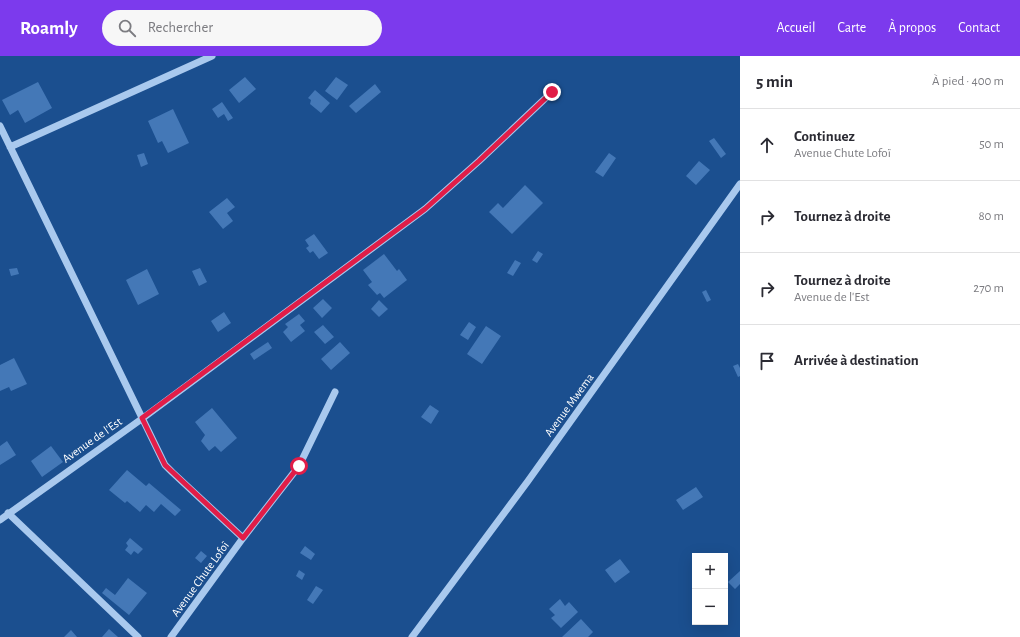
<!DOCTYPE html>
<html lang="fr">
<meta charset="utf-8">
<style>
body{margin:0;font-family:"Alegreya Sans",sans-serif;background:#f7f7f7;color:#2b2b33}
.controls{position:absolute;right:12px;bottom:12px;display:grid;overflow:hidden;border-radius:0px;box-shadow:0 4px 16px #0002}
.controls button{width:36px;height:36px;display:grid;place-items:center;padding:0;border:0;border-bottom:1px solid #e1e1e2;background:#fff;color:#2b2b33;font:20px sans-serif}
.stop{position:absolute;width:12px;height:12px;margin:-9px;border:3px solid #e11d48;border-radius:50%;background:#fff}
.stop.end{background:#e11d48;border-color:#fff;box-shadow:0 1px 4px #0008}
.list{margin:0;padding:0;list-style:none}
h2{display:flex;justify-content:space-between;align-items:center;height:52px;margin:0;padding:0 16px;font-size:17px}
h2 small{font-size:13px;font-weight:400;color:#7c7c81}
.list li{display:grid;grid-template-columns:26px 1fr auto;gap:12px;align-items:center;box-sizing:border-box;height:72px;padding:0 16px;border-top:1px solid #e1e1e2}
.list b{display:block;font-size:15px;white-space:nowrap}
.list p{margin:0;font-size:13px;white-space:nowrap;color:#7c7c81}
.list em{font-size:13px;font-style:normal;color:#7c7c81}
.icon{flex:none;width:22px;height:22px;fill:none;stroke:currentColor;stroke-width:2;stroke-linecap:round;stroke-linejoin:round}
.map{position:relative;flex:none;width:740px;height:581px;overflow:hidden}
header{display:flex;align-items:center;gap:24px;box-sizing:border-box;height:56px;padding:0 20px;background:#7c3aed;color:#fff}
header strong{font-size:19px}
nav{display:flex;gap:22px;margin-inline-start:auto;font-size:14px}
.search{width:280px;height:36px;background:#f7f7f7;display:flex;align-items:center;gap:10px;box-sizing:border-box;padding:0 14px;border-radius:22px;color:#7c7c81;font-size:15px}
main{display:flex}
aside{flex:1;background:#fff}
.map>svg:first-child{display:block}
.building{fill:#4478b7}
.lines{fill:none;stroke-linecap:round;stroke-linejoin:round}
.minor{stroke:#a9c9ee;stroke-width:7}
.route{stroke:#e11d48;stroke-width:5}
.labels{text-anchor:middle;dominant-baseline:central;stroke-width:4;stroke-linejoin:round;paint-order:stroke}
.street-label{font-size:12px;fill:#fff;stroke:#1b4f8f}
</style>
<header>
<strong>Roamly</strong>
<div class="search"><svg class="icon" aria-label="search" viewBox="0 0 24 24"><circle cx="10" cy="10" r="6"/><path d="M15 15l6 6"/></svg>Rechercher</div>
<nav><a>Accueil</a><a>Carte</a><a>À propos</a><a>Contact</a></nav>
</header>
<main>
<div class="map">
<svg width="740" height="581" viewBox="0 0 740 581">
<rect width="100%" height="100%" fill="#1b4f8f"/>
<path class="building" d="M245,21L256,33L239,47L229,34Z
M336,21L348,29L337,44L325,35Z
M38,26L52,52L25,67L18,54L10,59L2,44Z
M375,28L381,36L356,57L349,50Z
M315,34L330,47L321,57L310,48L311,44L308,42Z
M222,46L233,62L228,65L224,58L218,62L212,53Z
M173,53L189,87L168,97L162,85L158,87L148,65Z
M714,82L726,98L721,102L709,85Z
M144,97L148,108L141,111L137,99Z
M609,97L616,102L603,121L595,116Z
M699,105L710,114L696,129L686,120Z
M525,129L543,147L512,178L489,156L498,147L503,152Z
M227,142L235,151L227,157L233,165L223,173L209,156Z
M314,178L328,197L319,203L313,195L310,197L306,192L309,190L305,184Z
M538,195L543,198L537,207L532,204Z
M384,198L397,215L399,213L407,224L384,242L380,237L377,239L368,229L372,226L363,214Z
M515,204L521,207L513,220L507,217Z
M17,212L19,218L11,220L9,213Z
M200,212L207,226L199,230L192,215Z
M147,213L159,238L138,249L126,224Z
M706,234L711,244L707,246L702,236Z
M323,243L332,252L322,262L313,252Z
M379,244L388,253L379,261L371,253Z
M224,256L231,267L218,276L211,265Z
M299,258L305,265L300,269L305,275L291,286L283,276L288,271L285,268Z
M469,266L476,271L468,284L460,279Z
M323,269L334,281L325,288L314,276Z
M486,270L501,280L482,308L467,298Z
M268,286L272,292L254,304L250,298Z
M340,286L350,297L331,314L321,303Z
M14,302L27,328L11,335L9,331L0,335V309Z
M738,308L740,312V320L738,321L733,310Z
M430,349L439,355L431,368L421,361Z
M212,352L237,382L221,396L215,390L209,395L201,385L205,379L195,366Z
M7,385L16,399L0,409V390Z
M51,390L63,406L42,421L31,405Z
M127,414L146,430L149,427L181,454L175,460L161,448L154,456L146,449L140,456L127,445L125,447L109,434Z
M696,431L703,441L683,454L676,444Z
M130,482L143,493L138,498L134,495L131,499L125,494L128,490L126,487Z
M305,490L315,498L311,504L300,497Z
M201,495L207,500L201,507L195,502Z
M620,503L630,516L615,527L605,514Z
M299,514L305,518L302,524L296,520Z
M740,515V528L735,533L728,526Z
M128,522L147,537L129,559L102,537L106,532L115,539Z
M316,530L323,534L313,548L307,544Z
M560,543L565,550L569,546L578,556L561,572L551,562L555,559L549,553Z
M581,563L593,576L588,581H562Z
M109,573L118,581H102Z
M71,574L77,581H64Z"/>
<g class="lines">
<path class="minor" d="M0,70L165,409L172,416L243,482
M10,91L212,0
M8,457L138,581
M0,464L143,362L425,153L479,105L552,36
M171,581L243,482L299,410L335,336
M412,581L528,425L740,128"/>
</g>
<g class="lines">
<path class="route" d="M299,410L243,482L165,409L142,362L425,153L479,105L552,36"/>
</g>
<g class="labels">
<g class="street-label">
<text transform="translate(569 349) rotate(-54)">Avenue Mwema</text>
<text transform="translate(92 384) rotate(-35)">Avenue de l'Est</text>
<text transform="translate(200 523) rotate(-54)">Avenue Chute Lofoï</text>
</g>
</g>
</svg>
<div class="controls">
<button>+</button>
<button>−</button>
</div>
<div class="stop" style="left:299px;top:410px"></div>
<div class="stop end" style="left:552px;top:36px"></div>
</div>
<aside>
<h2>5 min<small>À pied · 400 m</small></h2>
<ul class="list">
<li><svg class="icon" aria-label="ahead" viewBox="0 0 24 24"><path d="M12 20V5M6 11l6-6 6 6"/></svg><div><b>Continuez</b><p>Avenue Chute Lofoï</p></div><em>50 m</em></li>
<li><svg class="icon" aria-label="right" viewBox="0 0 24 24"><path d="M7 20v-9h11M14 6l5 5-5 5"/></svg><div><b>Tournez à droite</b></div><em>80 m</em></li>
<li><svg class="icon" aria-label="right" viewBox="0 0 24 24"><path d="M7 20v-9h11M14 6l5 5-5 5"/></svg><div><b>Tournez à droite</b><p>Avenue de l'Est</p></div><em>270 m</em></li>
<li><svg class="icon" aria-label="arrive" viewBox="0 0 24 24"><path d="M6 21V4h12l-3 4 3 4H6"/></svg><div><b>Arrivée à destination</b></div></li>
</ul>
</aside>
</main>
